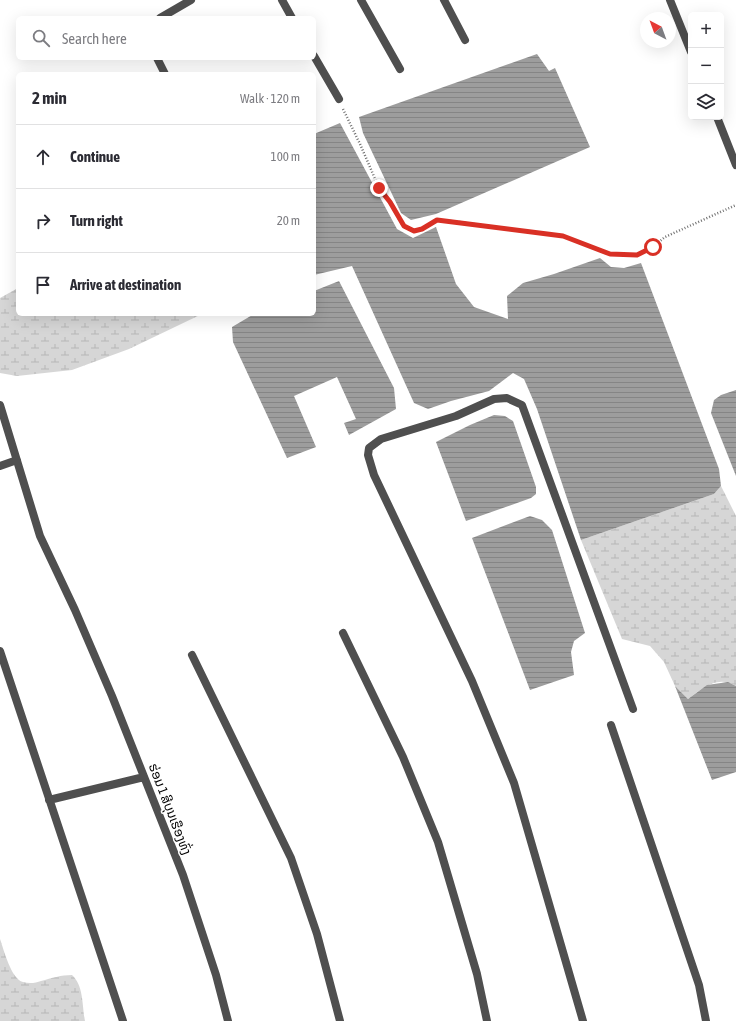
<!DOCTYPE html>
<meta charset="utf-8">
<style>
body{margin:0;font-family:"Asap Condensed","Noto Sans Lao",sans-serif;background:#f7f7f7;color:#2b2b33}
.controls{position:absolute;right:12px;top:12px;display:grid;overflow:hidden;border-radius:6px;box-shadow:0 4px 16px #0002}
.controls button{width:36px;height:36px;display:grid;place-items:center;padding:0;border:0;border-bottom:1px solid #e1e1e2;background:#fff;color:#2b2b33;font:20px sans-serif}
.compass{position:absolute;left:640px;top:12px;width:36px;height:36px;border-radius:50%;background:#fff;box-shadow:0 4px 16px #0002;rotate:319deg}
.stop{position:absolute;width:12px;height:12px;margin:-9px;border:3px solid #d93025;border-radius:50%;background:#fff}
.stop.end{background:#d93025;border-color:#fff;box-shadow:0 1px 4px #0008}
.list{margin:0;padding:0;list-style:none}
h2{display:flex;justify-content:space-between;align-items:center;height:52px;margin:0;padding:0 16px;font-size:17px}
h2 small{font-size:13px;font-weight:400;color:#7c7c81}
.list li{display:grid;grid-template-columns:26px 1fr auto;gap:12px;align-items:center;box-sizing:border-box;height:64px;padding:0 16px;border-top:1px solid #e1e1e2}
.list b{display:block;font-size:15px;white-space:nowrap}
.list em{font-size:13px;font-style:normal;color:#7c7c81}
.icon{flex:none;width:22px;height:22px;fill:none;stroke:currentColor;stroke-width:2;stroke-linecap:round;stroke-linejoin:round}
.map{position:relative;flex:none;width:736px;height:1021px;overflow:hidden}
.search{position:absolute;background:#fff;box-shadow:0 4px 16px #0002;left:16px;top:16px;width:300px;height:44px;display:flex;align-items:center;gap:10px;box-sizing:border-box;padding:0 14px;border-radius:6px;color:#7c7c81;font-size:15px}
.panel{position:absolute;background:#fff;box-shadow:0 4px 16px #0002;left:16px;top:72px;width:300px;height:244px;border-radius:6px}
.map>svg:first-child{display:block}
.wetland{fill:url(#wetland-marsh)}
.water{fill:url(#water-rules)}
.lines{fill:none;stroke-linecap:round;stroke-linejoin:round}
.path{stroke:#717171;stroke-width:2.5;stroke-dasharray:1 2;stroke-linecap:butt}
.street{stroke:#4f4f4f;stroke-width:8}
.route{stroke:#d93025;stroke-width:5}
.labels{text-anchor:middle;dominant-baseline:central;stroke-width:3;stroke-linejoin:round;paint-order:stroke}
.street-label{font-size:13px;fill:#000;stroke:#fff}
</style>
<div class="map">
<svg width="736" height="1021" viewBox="0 0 736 1021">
<defs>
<pattern id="wetland-marsh" width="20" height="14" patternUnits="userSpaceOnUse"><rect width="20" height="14" fill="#d6d6d6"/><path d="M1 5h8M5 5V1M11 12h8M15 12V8" fill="none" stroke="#b6b6b6"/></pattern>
<pattern id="water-rules" width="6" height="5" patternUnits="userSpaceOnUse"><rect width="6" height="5" fill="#9d9d9d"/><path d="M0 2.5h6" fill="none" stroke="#858585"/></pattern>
</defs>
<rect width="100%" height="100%" fill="#fff"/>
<path class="wetland" d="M18,288V314H202L129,349L72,370L17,376L0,373V298Z
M721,486L736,516V686C717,675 703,688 688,699L675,686L664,662L650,646L622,639L581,540L714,494Z
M0,939C4,950 11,979 23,982C29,984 36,983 41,981C52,978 61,975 72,975C84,986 82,1006 85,1021H0Z"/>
<path class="water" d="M537,54L549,71L555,68L590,147L436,214L411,220L401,213L363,133L359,117Z
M340,123L397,229L413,238L436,227L456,284L474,307L508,319L507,296L523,283L554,274L600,258L611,267L624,268L641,263L719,469L721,486L714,494L581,540L537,409L524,379L513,373L489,391L451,401L428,409L414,403L352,266L314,275V134Z
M339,281L394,388L396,409L349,435L344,423L356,419L337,377L294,396L316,447L287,458L233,342L232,327L254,314H314V291Z
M736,390V476L711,413L714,400L721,395Z
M494,415L505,416L513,421L536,487V494L531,498L466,521L436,442L470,425Z
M530,516L542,520L552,530L585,633L574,641L571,652L574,675L530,690L472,538Z
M728,682L736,686V772L712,780L675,686L688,699L707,685Z"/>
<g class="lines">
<path class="path" d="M343,109L360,144L379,188L390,203L403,226L414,231L422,229L437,220L452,221L563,236L610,254L637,255L653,247L665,237L736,205"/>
<path class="street" d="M282,0L292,18
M361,0L400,69
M444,0L465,40
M670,0L691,52
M160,18L191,0
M314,56L339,99
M157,58L165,74
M717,117L736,165
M0,405L40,536L75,610L112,696L183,875L216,975L228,1021
M0,466L17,460
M343,633L403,757L438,842L477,974L487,1021
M0,651L123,1021
M192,655L291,858L317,934L340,1021
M611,725L699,985L706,1021
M49,800L144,777
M583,1021L514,783L472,681L374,475L368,455L369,448L381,439L456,416L494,399L507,398L522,405L633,709"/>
</g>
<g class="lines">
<path class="route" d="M379,188L390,202L404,226L414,231L422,229L437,220L563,236L610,254L637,255L653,247"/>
</g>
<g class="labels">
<g class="street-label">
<text transform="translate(170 809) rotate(69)">ຮ່ອມ 1 ສີບຸນເຮືອງທົ່ງ</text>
</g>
</g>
</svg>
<div class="controls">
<button>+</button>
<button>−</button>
<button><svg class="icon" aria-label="layers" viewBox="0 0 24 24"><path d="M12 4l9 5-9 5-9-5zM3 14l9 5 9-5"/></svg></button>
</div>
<svg class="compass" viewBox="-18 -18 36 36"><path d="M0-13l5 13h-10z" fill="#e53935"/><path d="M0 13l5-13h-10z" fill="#7c7c81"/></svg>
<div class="stop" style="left:653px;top:247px"></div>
<div class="stop end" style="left:379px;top:188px"></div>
<div class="search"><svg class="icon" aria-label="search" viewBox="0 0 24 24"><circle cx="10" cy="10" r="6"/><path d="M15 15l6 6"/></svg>Search here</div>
<section class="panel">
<h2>2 min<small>Walk · 120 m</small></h2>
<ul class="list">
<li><svg class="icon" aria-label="ahead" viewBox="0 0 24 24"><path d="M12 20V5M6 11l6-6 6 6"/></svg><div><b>Continue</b></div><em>100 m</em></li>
<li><svg class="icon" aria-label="right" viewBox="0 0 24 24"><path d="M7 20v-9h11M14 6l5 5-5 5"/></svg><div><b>Turn right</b></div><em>20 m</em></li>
<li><svg class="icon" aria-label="arrive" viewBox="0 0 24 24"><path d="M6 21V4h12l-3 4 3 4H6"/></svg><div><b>Arrive at destination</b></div></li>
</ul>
</section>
</div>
